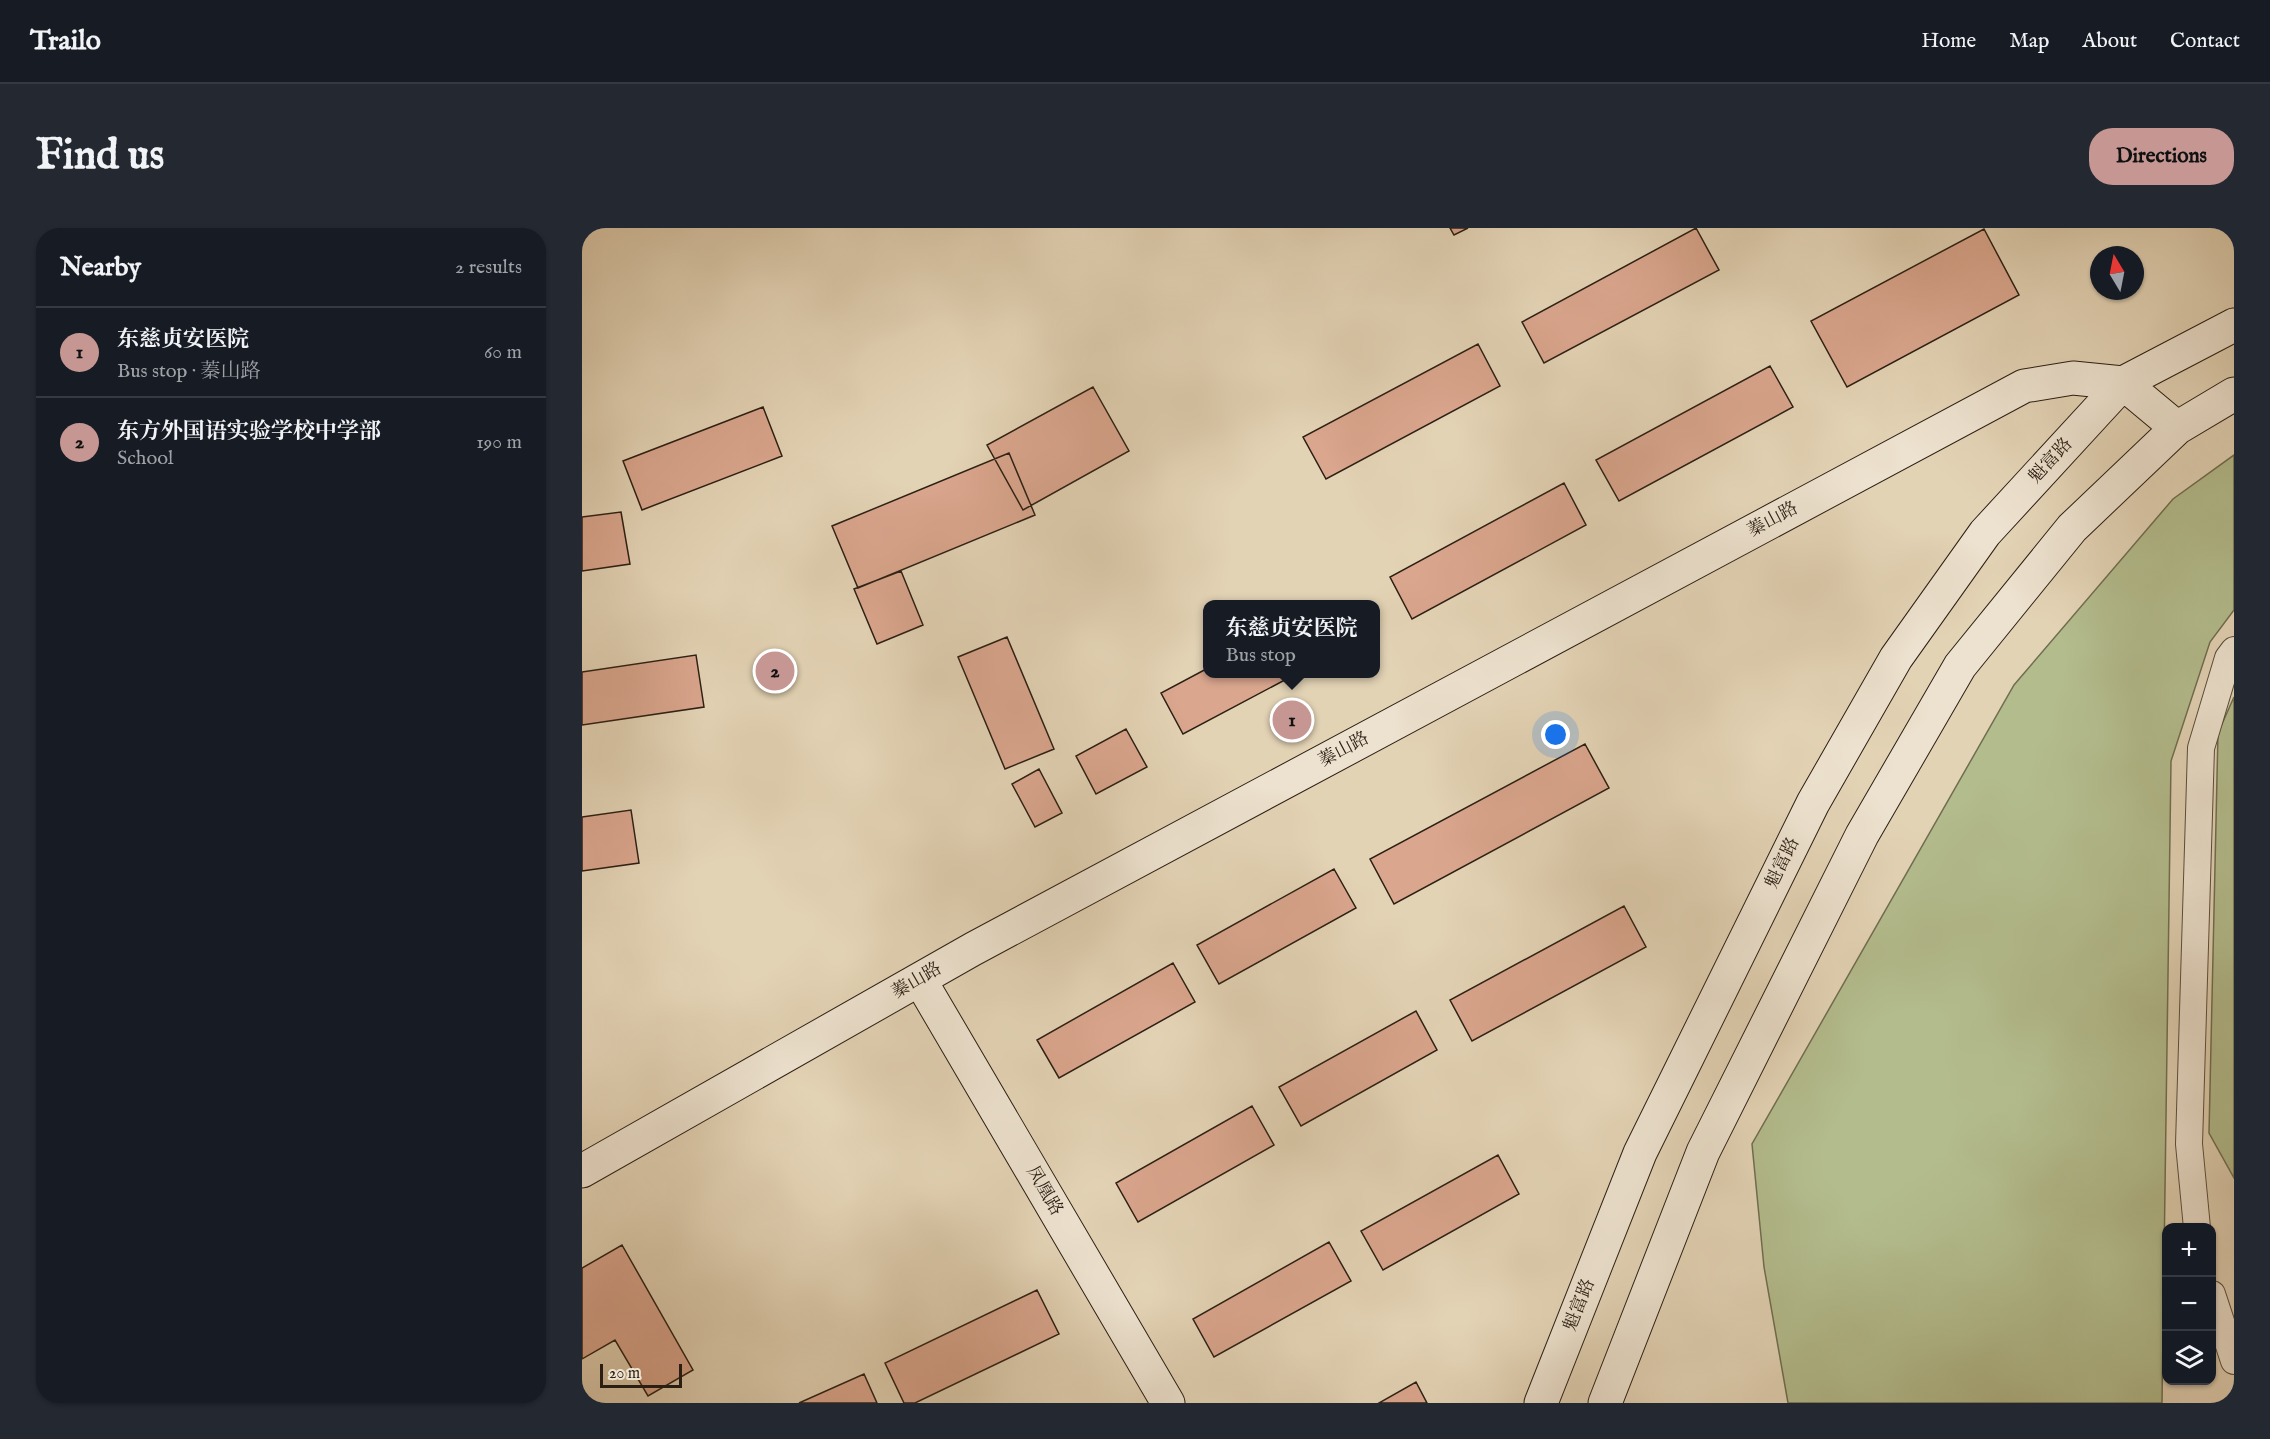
<!DOCTYPE html>
<meta charset="utf-8">
<style>
body{margin:0;font-family:"IM FELL English","Noto Serif SC",serif;background:#242831;color:#f1f3f6}
.controls{position:absolute;right:18px;bottom:18px;display:grid;overflow:hidden;border-radius:12px;box-shadow:0 2px 4px #0004}
.controls button{width:54px;height:54px;display:grid;place-items:center;padding:0;border:0;border-bottom:2px solid #363941;background:#171b24;color:#f1f3f6;font:30px sans-serif}
.compass{position:absolute;left:1508px;top:18px;width:54px;height:54px;border-radius:50%;background:#171b24;box-shadow:0 2px 4px #0004;rotate:350deg}
.scale{position:absolute;left:18px;bottom:15px;width:82px;box-sizing:border-box;padding-left:6px;border:3px solid #2b1f14;border-top:0;font-size:16px;line-height:21px;white-space:nowrap;color:#2b1f14;-webkit-text-stroke:4px #ede2cf;paint-order:stroke}
.you{position:absolute;left:974px;top:507px;width:21px;height:21px;margin:-15px;border:4px solid #fff;border-radius:50%;background:#1a73e8;box-shadow:0 0 0 9px #1a73e833}
.badge{display:grid;place-items:center;width:39px;height:39px;border-radius:50%;background:#c59692;color:#111;font-size:20px;font-weight:700}
.pin{position:absolute;translate:-50% -50%;border:3px solid #fff;box-shadow:0 2px 6px #0006}
.popup{position:absolute;left:621px;top:372px;width:177px;height:78px;box-sizing:border-box;display:grid;place-content:center;border-radius:12px;background:#171b24;filter:drop-shadow(0 2px 4px #0005);font-size:20px;white-space:nowrap;color:#9ea1a6}
.popup b{font-size:22px;color:#f1f3f6}
.popup::after{content:'';position:absolute;left:50%;top:100%;margin-left:-12px;border:12px solid transparent;border-top-color:#171b24}
.list{margin:0;padding:0;list-style:none}
h2{display:flex;justify-content:space-between;align-items:center;height:78px;margin:0;padding:0 24px;font-size:26px}
h2 small{font-size:20px;font-weight:400;color:#9ea1a6}
.list li{display:grid;grid-template-columns:39px 1fr auto;gap:18px;align-items:center;box-sizing:border-box;height:90px;padding:0 24px;border-top:2px solid #363941}
.list b{display:block;font-size:22px;white-space:nowrap}
.list p{margin:0;font-size:20px;white-space:nowrap;color:#9ea1a6}
.list em{font-size:20px;font-style:normal;color:#9ea1a6}
.icon{flex:none;width:33px;height:33px;fill:none;stroke:currentColor;stroke-width:2;stroke-linecap:round;stroke-linejoin:round}
.map{position:relative;flex:none;width:1652px;height:1175px;overflow:hidden;border-radius:24px}
header{display:flex;align-items:center;gap:36px;box-sizing:border-box;height:84px;padding:0 30px;background:#171b24;border-bottom:2px solid #363941}
header strong{font-size:28px}
nav{display:flex;gap:33px;margin-inline-start:auto;font-size:21px}
.intro{display:flex;align-items:center;justify-content:space-between;box-sizing:border-box;height:144px;padding:0 36px}
h1{margin:0;font-size:42px}
.button{padding:15px 27px;border-radius:24px;background:#c59692;color:#111;font-size:21px;font-weight:700}
main{display:flex;gap:36px;padding:0 36px}
aside{flex:1;background:#171b24;border-radius:24px;box-shadow:0 2px 4px #0004}
.map>svg:first-child{display:block}
.green{fill:#b3bc8d;stroke:#6f6e50;stroke-width:1.5}
.building{fill:#daa68e;stroke:#2b1f14;stroke-width:1.5}
.lines{fill:none;stroke-linecap:round;stroke-linejoin:round}
.street-casing{stroke:#594c3c;stroke-width:28}
.secondary-casing{stroke:#2b1f14;stroke-width:35}
.street{stroke:#ede2cf;stroke-width:26}
.secondary{stroke:#ede2cf;stroke-width:33}
.labels{text-anchor:middle;dominant-baseline:central;stroke-width:6;stroke-linejoin:round;paint-order:stroke}
.street-label{font-size:18px;fill:#2b1f14;stroke:#ede2cf}
</style>
<header>
<strong>Trailo</strong>
<nav><a>Home</a><a>Map</a><a>About</a><a>Contact</a></nav>
</header>
<div class="intro"><h1>Find us</h1><a class="button">Directions</a></div>
<main>
<aside>
<h2>Nearby<small>2 results</small></h2>
<ul class="list">
<li><span class="badge">1</span><div><b>东慈贞安医院</b><p>Bus stop · 蓁山路</p></div><em>60 m</em></li>
<li><span class="badge">2</span><div><b>东方外国语实验学校中学部</b><p>School</p></div><em>190 m</em></li>
</ul>
</aside>
<div class="map">
<svg width="1652" height="1175" viewBox="0 0 1652 1175">
<rect width="100%" height="100%" fill="#e3d3b5"/>
<filter id="stains"><feTurbulence type="fractalNoise" baseFrequency=".00333" numOctaves="4"/><feColorMatrix values="0 0 0 0 .2 0 0 0 0 .09 0 0 0 0 .02 0 0 0 .5 -.17"/></filter>
<radialGradient id="worn" r=".72"><stop offset=".6" stop-color="#630" stop-opacity="0"/><stop offset="1" stop-color="#630" stop-opacity=".3"/></radialGradient>
<path class="green" d="M1652,227V382L1628,414L1589,533L1580,1175H1206L1182,1039L1170,916L1432,457L1591,271Z
M1652,469V950L1627,905L1636,505Z"/>
<path class="building" d="M868,0H886L872,7Z
M1114,0L1137,42L962,135L940,94Z
M1402,1L1437,67L1265,159L1229,93Z
M896,116L918,158L744,251L721,209Z
M1188,138L1211,179L1037,273L1014,232Z
M511,159L547,223L441,282L405,217Z
M181,179L200,228L60,282L41,233Z
M427,225L453,287L276,360L250,298Z
M982,255L1004,297L830,391L808,349Z
M39,284L48,336L0,343V289Z
M319,343L341,397L295,416L272,361Z
M425,409L472,521L423,541L376,429Z
M114,427L122,479L0,497V444Z
M626,440V446H714L601,506L579,465Z
M544,501L565,539L514,566L494,528Z
M1003,516L1027,560L812,676L788,631Z
M457,541L480,585L453,599L430,556Z
M49,582L57,635L0,643V589Z
M752,641L774,680L637,756L615,717Z
M1042,678L1064,719L890,813L868,772Z
M591,735L613,774L477,850L455,812Z
M834,783L855,822L719,898L697,859Z
M670,878L692,917L556,994L534,955Z
M916,927L937,966L801,1042L779,1003Z
M747,1014L769,1053L632,1129L611,1091Z
M40,1017L111,1142L66,1168L33,1112L0,1131V1040Z
M455,1062L477,1106L333,1175H322L303,1135Z
M282,1146L295,1175H217Z
M834,1154L845,1175H797Z"/>
<g class="lines">
<defs>
<path id="street" d="M1615,1000L1607,916L1619,520L1646,430L1652,422
M1630,1066L1652,1133"/>
<path id="secondary" d="M1541,155L1595,200
M338,752L586,1175
M0,943L391,721L1442,158L1491,150L1541,155L1652,97
M959,1175L1058,925L1231,575L1314,430L1403,305L1541,155
M1023,1175L1121,924L1280,607L1378,438L1490,300L1595,200L1652,166"/>
</defs>
<use href="#street" class="street-casing"/>
<use href="#secondary" class="secondary-casing"/>
<use href="#street" class="street"/>
<use href="#secondary" class="secondary"/>
</g>
<g class="labels">
<g class="street-label">
<text transform="translate(1469 233) rotate(-47)">魁富路</text>
<text transform="translate(1191 292) rotate(-28)">蓁山路</text>
<text transform="translate(762 522) rotate(-28)">蓁山路</text>
<text transform="translate(1201 635) rotate(-64)">魁富路</text>
<text transform="translate(335 753) rotate(-30)">蓁山路</text>
<text transform="translate(462 963) rotate(60)">凤凰路</text>
<text transform="translate(998 1077) rotate(-68)">魁富路</text>
</g>
</g>
<rect width="100%" height="100%" filter="url(#stains)"/>
<rect width="100%" height="100%" fill="url(#worn)"/>
</svg>
<div class="controls">
<button>+</button>
<button>−</button>
<button><svg class="icon" aria-label="layers" viewBox="0 0 24 24"><path d="M12 4l9 5-9 5-9-5zM3 14l9 5 9-5"/></svg></button>
</div>
<svg class="compass" viewBox="-18 -18 36 36"><path d="M0-13l5 13h-10z" fill="#e53935"/><path d="M0 13l5-13h-10z" fill="#9ea1a6"/></svg>
<div class="scale">20 m</div>
<div class="you"></div>
<div class="pin badge" style="left:710px;top:492px">1</div>
<div class="popup"><b>东慈贞安医院</b>Bus stop</div>
<div class="pin badge" style="left:193px;top:443px">2</div>
</div>
</main>
